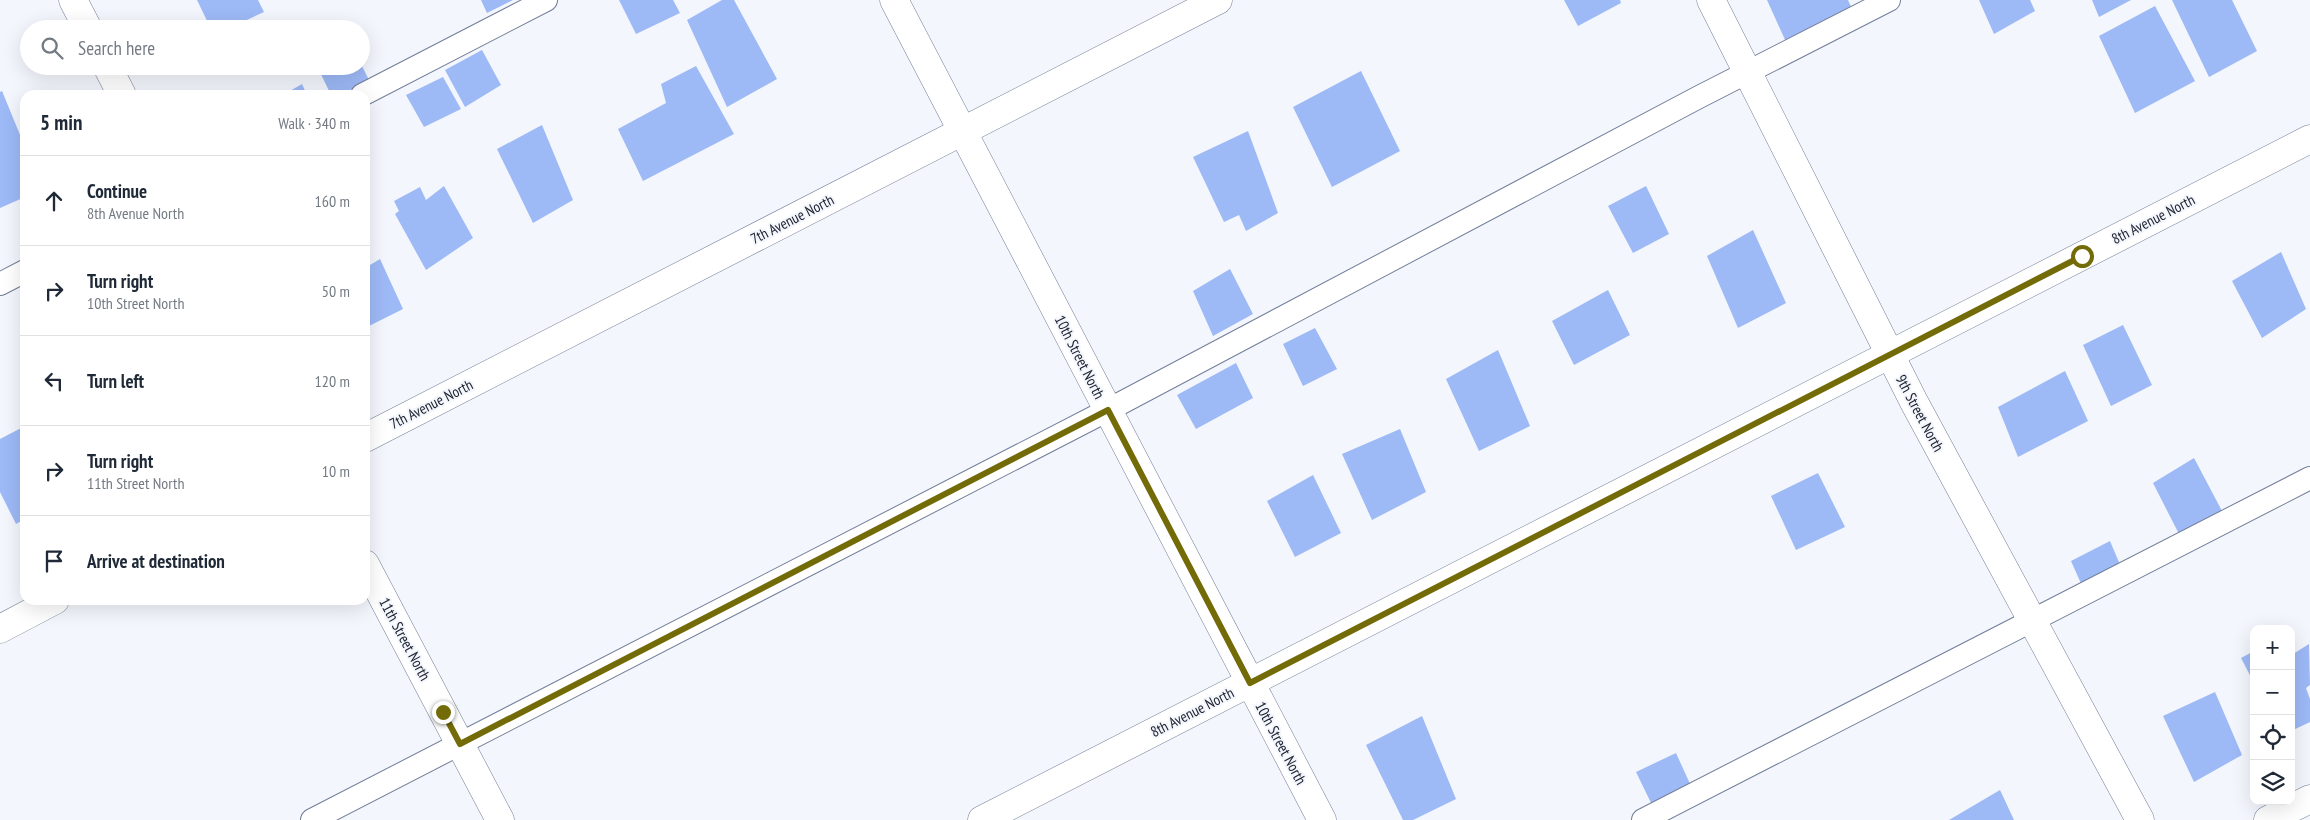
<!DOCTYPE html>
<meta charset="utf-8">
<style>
body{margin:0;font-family:"PT Sans Narrow",sans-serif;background:#f6f6f7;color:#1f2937}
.controls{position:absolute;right:15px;bottom:15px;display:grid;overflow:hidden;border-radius:10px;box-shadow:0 5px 20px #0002}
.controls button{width:45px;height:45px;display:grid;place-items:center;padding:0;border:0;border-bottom:1px solid #e0e1e3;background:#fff;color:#1f2937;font:25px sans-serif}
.stop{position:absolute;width:15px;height:15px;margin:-11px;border:4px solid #736b07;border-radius:50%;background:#fff}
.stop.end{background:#736b07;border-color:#fff;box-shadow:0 1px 5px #0008}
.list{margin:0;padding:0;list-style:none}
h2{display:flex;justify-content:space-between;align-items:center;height:65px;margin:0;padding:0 20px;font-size:21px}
h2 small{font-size:16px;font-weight:400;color:#747a83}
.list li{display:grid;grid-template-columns:32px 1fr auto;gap:15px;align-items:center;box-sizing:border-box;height:90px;padding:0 20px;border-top:1px solid #e0e1e3}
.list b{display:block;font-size:19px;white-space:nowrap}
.list p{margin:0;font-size:16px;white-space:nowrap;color:#747a83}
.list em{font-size:16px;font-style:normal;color:#747a83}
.icon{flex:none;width:28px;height:28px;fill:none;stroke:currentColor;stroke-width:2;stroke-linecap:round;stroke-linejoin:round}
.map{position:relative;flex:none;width:2310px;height:820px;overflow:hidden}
.search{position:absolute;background:#fff;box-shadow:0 5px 20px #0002;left:20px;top:20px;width:350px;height:55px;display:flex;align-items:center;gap:12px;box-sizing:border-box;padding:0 18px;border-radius:28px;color:#747a83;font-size:19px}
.panel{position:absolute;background:#fff;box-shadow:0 5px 20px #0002;left:20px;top:90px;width:350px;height:515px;border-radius:15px}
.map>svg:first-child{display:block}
.building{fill:#9db9f6}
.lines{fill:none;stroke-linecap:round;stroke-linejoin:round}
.lane-casing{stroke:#727e98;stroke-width:24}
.street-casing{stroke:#727e98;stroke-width:29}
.secondary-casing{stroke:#727e98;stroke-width:29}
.lane{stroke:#fff;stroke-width:22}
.street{stroke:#fff;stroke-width:28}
.secondary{stroke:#fff;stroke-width:28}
.route{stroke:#736b07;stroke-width:6}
.labels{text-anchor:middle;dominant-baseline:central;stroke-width:4;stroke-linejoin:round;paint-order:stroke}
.street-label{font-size:15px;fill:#212530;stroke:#f3f6fc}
</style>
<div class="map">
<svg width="2310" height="820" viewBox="0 0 2310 820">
<rect width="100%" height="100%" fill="#f3f6fc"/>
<path class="building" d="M197,0H258L264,12L227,29H211Z
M481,0H513L487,13Z
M619,0H673L680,13L636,34Z
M722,0H734L777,79L727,107L687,20Z
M1564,0H1620L1621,3L1578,26Z
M1767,0H1848L1853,11L1786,42Z
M1979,0H2030L2035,11L1994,34Z
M2092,0H2131L2099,17Z
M2172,0H2232L2257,51L2209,77Z
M2155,6L2195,81L2135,113L2099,36Z
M482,50L501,85L465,107L445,70Z
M317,66H362L369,80L340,95H331Z
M696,66L734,134L643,181L618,129L666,103L661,84Z
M1361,71L1400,151L1332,187L1293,107Z
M443,77L461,109L424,127L406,95Z
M302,84L307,95H283Z
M2,91L25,147V197L0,208V92Z
M542,125L573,200L533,223L497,149Z
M1248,131L1278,213L1246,231L1239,215L1224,222L1193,157Z
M444,186L473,238L426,270L395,214L399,211L394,201L420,187L426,200Z
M1646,186L1669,234L1633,253L1608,206Z
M1753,230L1786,303L1738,328L1707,256Z
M2281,252L2306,309L2262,338L2232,281Z
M380,259L403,309L365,328V268Z
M1230,269L1253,314L1213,336L1193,291Z
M1608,290L1630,335L1574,365L1552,321Z
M2123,325L2152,385L2111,406L2083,345Z
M1315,328L1337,369L1303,386L1283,344Z
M1498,350L1530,426L1479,451L1446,379Z
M1236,363L1253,398L1196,429L1177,395Z
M2065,371L2088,421L2018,457L1998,407Z
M25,426V519L16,524L0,492V439Z
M1400,429L1426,492L1372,520L1342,454Z
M2194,458L2222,511L2179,534L2153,483Z
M1818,473L1845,527L1796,550L1771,496Z
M1313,475L1341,533L1295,557L1267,501Z
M2110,541L2121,567L2083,588L2071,561Z
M2309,644L2310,685L2306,688L2310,699V722L2291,731V651L2293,654Z
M2254,651V683L2241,658Z
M2215,692L2242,755L2194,782L2163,716Z
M1422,716L1456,799L1413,820H1403L1366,745Z
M1676,753L1691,786L1653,807L1636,772Z
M2000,790L2014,820H1949Z"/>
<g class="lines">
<defs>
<path id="lane" d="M362,95L546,0
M0,284L25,271
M312,820L1108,410L1699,97L1889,0
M1643,820L2310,478"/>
<path id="street" d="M894,0L1322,820
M1711,0L1914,402L2140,820
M365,438L1218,0
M0,629L55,600
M982,820L2310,139"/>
<path id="secondary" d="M73,0L88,29
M107,66L122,95
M365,564L500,820
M2268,820L2310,799"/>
</defs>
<use href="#lane" class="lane-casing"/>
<use href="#street" class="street-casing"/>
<use href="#secondary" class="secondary-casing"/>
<use href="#lane" class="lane"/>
<use href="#street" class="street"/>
<use href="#secondary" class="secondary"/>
</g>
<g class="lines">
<path class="route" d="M443,712L460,744L1108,410L1250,683L2082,256"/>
</g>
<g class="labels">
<g class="street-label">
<text transform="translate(792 219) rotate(-27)">7th Avenue North</text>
<text transform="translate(2153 219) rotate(-27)">8th Avenue North</text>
<text transform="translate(1080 357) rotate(63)">10th Street North</text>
<text transform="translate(431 404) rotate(-27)">7th Avenue North</text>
<text transform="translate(1920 413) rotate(62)">9th Street North</text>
<text transform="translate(405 639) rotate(62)">11th Street North</text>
<text transform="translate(1192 712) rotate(-27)">8th Avenue North</text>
<text transform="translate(1281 743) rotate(62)">10th Street North</text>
</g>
</g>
</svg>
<div class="controls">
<button>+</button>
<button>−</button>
<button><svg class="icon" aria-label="locate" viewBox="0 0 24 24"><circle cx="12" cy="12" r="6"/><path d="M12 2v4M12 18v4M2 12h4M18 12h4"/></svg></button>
<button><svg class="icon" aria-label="layers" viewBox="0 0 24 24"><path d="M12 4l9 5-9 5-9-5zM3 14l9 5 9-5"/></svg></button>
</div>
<div class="stop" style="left:2082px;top:256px"></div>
<div class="stop end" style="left:443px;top:712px"></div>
<div class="search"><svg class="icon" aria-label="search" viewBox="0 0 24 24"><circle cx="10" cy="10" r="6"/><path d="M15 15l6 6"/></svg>Search here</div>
<section class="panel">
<h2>5 min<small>Walk · 340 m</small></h2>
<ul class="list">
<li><svg class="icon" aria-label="ahead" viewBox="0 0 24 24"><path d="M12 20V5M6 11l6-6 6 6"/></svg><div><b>Continue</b><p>8th Avenue North</p></div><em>160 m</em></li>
<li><svg class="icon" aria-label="right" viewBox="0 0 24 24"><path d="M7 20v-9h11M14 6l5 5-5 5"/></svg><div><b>Turn right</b><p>10th Street North</p></div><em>50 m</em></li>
<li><svg class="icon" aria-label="left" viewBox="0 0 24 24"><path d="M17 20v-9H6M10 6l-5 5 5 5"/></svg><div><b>Turn left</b></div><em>120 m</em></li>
<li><svg class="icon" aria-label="right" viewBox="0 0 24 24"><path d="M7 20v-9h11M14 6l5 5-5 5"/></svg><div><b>Turn right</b><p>11th Street North</p></div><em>10 m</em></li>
<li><svg class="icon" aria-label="arrive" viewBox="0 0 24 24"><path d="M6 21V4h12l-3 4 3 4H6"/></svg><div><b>Arrive at destination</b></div></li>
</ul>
</section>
</div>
